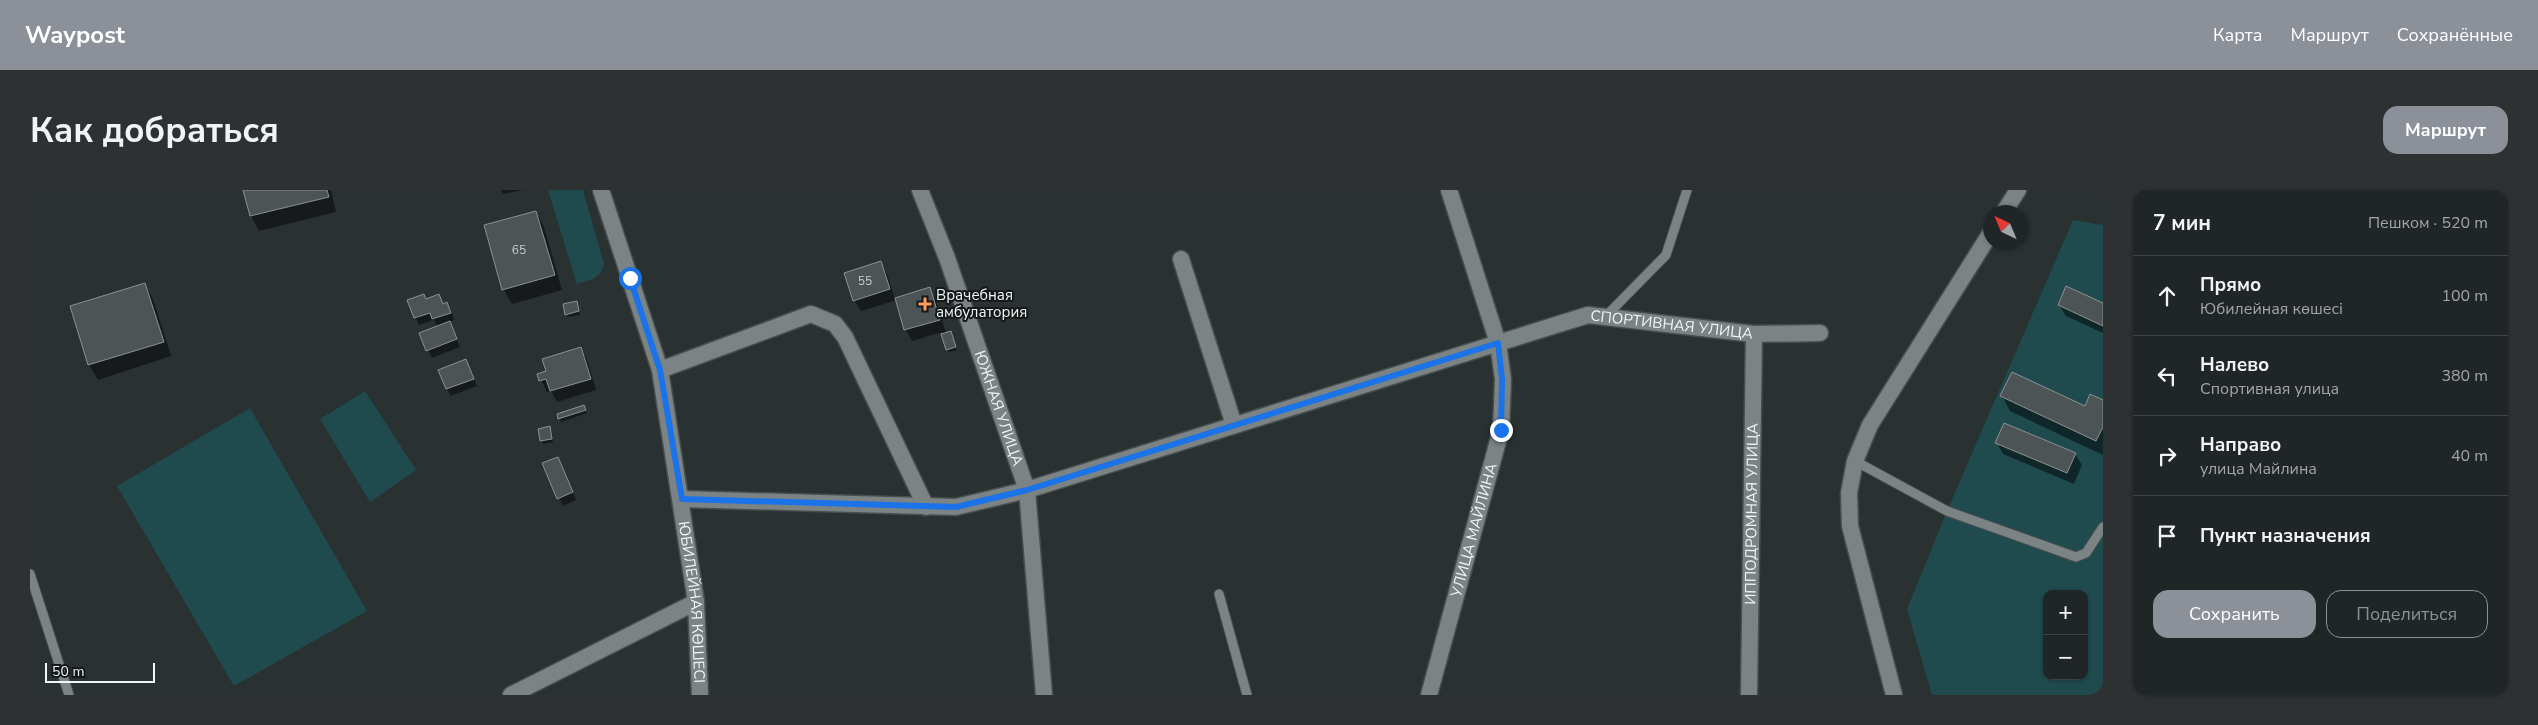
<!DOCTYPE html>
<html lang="ru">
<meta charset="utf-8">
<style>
body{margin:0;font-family:"Nunito Sans",sans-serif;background:#2d3132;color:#f1f3f6}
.controls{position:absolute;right:15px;bottom:15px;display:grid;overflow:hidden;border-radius:10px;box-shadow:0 1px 4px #0004}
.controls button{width:45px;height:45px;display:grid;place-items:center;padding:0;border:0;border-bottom:1px solid #3d4242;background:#202525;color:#f1f3f6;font:25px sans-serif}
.compass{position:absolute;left:1953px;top:15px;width:45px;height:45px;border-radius:50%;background:#202525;box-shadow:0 1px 4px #0004;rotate:316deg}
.scale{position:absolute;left:15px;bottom:12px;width:110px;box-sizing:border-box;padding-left:5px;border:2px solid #f1f5f5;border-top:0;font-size:14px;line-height:18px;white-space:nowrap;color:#f1f5f5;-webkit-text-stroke:4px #151818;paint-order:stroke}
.stop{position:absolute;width:15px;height:15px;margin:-11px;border:4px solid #1a73e8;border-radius:50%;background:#fff}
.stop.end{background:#1a73e8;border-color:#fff;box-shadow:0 1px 5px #0008}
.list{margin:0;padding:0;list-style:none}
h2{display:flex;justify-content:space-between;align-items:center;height:65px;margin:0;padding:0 20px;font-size:21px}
h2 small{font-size:16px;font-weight:400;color:#a2a5a7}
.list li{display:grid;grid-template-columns:32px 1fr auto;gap:15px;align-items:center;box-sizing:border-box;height:80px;padding:0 20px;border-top:1px solid #3d4242}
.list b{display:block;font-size:19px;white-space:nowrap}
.list p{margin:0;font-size:16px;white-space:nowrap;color:#a2a5a7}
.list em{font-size:16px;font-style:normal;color:#a2a5a7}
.actions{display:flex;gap:10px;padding:15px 20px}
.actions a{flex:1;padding:11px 0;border:1px solid #8c9099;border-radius:15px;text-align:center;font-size:18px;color:#8c9099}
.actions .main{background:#8c9099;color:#fff}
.icon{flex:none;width:28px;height:28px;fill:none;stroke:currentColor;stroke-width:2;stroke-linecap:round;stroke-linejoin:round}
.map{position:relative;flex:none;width:2073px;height:505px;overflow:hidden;border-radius:15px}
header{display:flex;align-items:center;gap:30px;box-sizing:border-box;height:70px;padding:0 25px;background:#8c9099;color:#fff}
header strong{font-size:24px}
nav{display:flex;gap:28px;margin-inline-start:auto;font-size:18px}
.intro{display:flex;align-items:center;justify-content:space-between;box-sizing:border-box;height:120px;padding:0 30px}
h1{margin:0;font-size:35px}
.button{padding:12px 22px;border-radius:15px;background:#8c9099;color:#fff;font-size:18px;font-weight:700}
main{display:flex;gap:30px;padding:0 30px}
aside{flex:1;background:#202525;border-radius:15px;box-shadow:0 1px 4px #0004}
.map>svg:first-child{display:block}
.green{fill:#1f4a4e;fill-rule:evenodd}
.shadow{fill:#0007}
.building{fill:#4d5455;stroke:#8a9293}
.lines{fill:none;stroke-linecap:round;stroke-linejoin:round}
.lane-casing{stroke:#484e4e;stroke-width:11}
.street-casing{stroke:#484e4e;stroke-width:19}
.lane{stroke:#7c8384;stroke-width:9}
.street{stroke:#7c8384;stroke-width:16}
.route{stroke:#1a73e8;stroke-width:6}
.poi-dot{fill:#fd9c56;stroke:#151818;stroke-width:2}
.labels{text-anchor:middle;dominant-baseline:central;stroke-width:4;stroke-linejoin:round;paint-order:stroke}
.number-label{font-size:12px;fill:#c8cdcd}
.poi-label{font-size:15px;fill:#f1f5f5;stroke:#151818;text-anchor:start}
.street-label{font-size:15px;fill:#f1f5f5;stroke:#151818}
</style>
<header>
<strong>Waypost</strong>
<nav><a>Карта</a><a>Маршрут</a><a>Сохранённые</a></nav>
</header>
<div class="intro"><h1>Как добраться</h1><a class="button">Маршрут</a></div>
<main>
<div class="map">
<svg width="2073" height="505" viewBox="0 0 2073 505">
<rect width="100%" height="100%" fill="#2a3131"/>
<path class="green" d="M518,0H553L574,74C571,89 560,90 547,94Z
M2043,30L2073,35V505H1902L1877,419L1917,321ZM2017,404H2054V486H2017Z
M335,201L386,280L340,312L290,229Z
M220,218L337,421L204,496L87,296Z"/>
<path class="shadow" d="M215,0H301L306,22L229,41L221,26Z
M471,0H493L473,4Z
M506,22L514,37L532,100L482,114L473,99Z
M851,73L857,84L865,109L899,98L906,110L916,143L921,142L927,160L919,162L912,142L882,151L876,140L867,110L831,121L824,110Z
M115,94L123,109L141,166L68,190L59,175L41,117Z
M409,105L414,115L417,114L421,121L424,130L419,132L430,157L402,168L398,160L408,137L404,130L389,135L379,111L396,110Z
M546,113L550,125L538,127L536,124Z
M2073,114V143L2036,126L2029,115Z
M551,159L557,170L566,200L527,212L521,201L517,202L509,185L518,182Z
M436,171L447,196L421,206L417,199Z
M1972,206L2055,218L2073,211V265L1980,221Z
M555,220L557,223L531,232L528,225Z
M519,238L523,252L513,254L509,240Z
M1967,253L2045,264L2052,275L2044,294L1973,264Z
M528,268L546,310L533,316L514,274Z"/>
<path class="building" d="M213,0H297L299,7L220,26Z
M506,21L525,85L472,100L454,35Z
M851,71L860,99L823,111L814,83Z
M115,93L134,152L58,175L40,116Z
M2036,96L2073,113V136L2028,115Z
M900,97L910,130L874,140L865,108Z
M394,104L396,109L409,104L413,114L417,112L421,123L402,129L400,123L384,128L377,110Z
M547,111L549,121L535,125L533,114Z
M420,131L427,149L396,161L389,143Z
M921,141L926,157L916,160L911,144Z
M551,157L561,189L520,201L516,189L509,191L507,184L516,181L512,169Z
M436,169L444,189L416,199L408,180Z
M1982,182L2055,216L2060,204L2073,210V237L2066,251L1970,206Z
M554,215L556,220L528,229L527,224Z
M1974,233L2046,263L2037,283L1965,253Z
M520,236L522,249L510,251L508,239Z
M528,267L543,302L527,309L512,273Z"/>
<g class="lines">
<defs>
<path id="lane" d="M1576,126L1636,65L1657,0
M1825,271L1917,321L2046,367L2056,363L2073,337
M0,384L39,505
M1189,404L1217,505"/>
<g id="street">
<path id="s1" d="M571,0L630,180L666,412L670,505"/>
<path id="s2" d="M890,0L917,68L997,300L1014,505"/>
<path d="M1974,22L1988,0"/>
<path d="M1151,69L1204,235"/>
<path d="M630,180L781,124L805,134L815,147L896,317"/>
<path id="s3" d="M651,309L926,317L997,300L1558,125L1724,144L1790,143"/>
<path d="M481,505L666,412"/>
<path id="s4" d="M1399,505L1471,240L1473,189L1468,153L1419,0"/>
<path id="s5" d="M1719,505L1724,144"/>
<path d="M1864,505L1820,336L1819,303L1825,271L1840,235L1960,44"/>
</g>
</defs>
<use href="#lane" class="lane-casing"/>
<use href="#street" class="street-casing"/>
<use href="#lane" class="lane"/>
<use href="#street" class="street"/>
</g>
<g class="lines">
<path class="route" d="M600,88L630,180L652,309L926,317L997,300L1468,153L1472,189L1471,240"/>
</g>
<path class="poi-dot" d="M892.5 106.5h5v5h5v5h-5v5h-5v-5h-5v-5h5z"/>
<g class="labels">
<g class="number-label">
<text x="489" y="60">65</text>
<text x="835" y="91">55</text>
</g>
<g class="poi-label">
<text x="906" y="105">Врачебная<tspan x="906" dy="17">амбулатория</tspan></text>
</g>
<g class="street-label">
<text stroke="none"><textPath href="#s3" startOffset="1020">СПОРТИВНАЯ УЛИЦА</textPath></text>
<text stroke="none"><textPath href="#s2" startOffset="232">ЮЖНАЯ УЛИЦА</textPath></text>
<text stroke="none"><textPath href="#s5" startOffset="181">ИППОДРОМНАЯ УЛИЦА</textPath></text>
<text stroke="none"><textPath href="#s4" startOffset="171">УЛИЦА МАЙЛИНА</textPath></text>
<text stroke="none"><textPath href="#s1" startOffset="424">ЮБИЛЕЙНАЯ КӨШЕСІ</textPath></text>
</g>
</g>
</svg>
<div class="controls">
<button>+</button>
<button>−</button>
</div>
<svg class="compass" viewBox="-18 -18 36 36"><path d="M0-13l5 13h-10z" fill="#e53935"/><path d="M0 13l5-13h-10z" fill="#a2a5a7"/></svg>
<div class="scale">50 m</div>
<div class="stop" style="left:600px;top:88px"></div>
<div class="stop end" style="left:1471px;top:240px"></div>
</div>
<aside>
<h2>7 мин<small>Пешком · 520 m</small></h2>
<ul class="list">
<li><svg class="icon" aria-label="ahead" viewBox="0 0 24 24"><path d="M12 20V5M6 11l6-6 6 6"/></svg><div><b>Прямо</b><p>Юбилейная көшесі</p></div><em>100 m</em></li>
<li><svg class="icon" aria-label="left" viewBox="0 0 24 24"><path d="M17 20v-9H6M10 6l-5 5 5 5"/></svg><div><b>Налево</b><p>Спортивная улица</p></div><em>380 m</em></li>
<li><svg class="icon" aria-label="right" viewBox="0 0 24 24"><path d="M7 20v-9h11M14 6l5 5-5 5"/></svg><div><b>Направо</b><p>улица Майлина</p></div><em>40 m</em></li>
<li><svg class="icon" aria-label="arrive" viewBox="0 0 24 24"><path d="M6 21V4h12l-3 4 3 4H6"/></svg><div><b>Пункт назначения</b></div></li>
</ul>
<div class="actions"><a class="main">Сохранить</a><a>Поделиться</a></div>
</aside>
</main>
